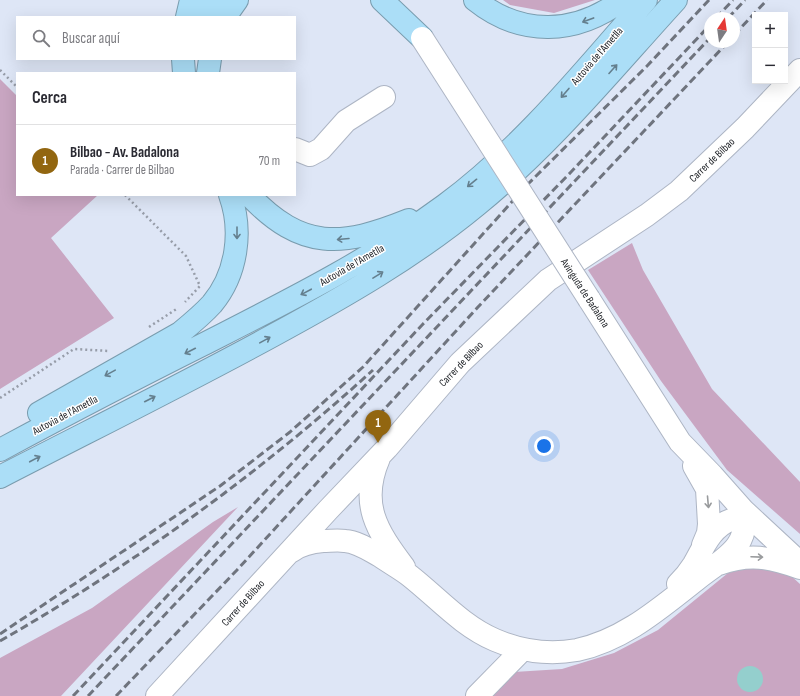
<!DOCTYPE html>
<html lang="es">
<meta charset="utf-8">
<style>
body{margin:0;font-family:"Sofia Sans Condensed",sans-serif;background:#f2f2f3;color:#2b2b33}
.controls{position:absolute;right:12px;top:12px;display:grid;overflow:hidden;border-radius:0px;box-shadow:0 4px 16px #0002}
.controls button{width:36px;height:36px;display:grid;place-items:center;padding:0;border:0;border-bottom:1px solid #e1e1e2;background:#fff;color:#2b2b33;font:20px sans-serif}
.compass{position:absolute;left:704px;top:12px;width:36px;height:36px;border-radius:50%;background:#fff;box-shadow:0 4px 16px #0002;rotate:13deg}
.you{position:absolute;left:544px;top:446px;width:14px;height:14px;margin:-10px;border:3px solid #fff;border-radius:50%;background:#1a73e8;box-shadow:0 0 0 6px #1a73e833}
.badge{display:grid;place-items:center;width:26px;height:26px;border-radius:50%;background:#926610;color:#fff;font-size:13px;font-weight:700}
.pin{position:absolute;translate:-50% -33px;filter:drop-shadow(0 1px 2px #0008)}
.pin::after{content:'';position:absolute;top:21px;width:14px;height:12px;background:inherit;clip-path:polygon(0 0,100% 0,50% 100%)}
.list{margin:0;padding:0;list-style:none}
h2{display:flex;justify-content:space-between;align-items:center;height:52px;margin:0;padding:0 16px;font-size:17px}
h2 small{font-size:13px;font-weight:400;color:#7c7c81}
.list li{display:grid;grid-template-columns:26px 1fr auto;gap:12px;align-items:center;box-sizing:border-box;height:72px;padding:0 16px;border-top:1px solid #e1e1e2}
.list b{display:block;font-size:15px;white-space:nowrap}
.list p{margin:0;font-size:13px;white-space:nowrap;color:#7c7c81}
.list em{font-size:13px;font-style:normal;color:#7c7c81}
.icon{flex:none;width:22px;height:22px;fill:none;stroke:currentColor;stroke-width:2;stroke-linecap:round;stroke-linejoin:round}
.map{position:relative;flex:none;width:800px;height:696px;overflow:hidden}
.search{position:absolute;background:#fff;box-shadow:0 4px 16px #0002;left:16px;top:16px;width:280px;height:44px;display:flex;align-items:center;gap:10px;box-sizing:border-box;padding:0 14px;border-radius:0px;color:#7c7c81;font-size:15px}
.panel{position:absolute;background:#fff;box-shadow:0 4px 16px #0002;left:16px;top:72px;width:280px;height:124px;border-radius:0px}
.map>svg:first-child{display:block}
.green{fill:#c9a6c2}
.water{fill:#94cfcd}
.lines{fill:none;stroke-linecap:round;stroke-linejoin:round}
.minor-casing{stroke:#adb5c4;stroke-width:24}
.highway-casing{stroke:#799cae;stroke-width:24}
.path{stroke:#979da9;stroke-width:2.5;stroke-dasharray:2 3;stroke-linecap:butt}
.minor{stroke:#fff;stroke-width:22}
.highway{stroke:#abdef7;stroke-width:22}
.rail{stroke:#6f747e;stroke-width:3;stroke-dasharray:8 4;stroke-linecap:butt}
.minor-bridge-casing{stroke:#adb5c4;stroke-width:24;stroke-linecap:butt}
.minor-bridge{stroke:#fff;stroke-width:22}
.oneway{stroke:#647f8e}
.oneway2{stroke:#999b9d}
.labels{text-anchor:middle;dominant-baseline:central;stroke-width:3;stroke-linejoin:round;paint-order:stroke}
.street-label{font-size:11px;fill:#1d2025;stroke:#fff}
</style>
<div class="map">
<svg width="800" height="696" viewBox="0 0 800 696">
<rect width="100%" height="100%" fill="#dee6f6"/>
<path class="green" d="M503,0H595L554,13L510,5Z
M0,79L17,96V195H98L51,238L114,318L0,389Z
M632,243L643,270L712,389L800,482V534L727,470L661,381L588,270Z
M238,507L61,696H0V658L92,608L213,522Z
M751,567L789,574L800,584V696H491L514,672L562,669L614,653L658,630L728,573Z"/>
<path class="water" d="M737 679a13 13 0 1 1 26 0a13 13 0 1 1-26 0Z"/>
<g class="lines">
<defs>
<path id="minor" d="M295,149L310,155L321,149L346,121L384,97
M589,299L680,442L712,475L743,510L800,563
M379,458C359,504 377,531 404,567
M694,466L707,489L709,524L708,533L703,545
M292,551C301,544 312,542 323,541C330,541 338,540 345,541C358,542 369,550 380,556C390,563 401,569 410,576C438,598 462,626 495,640C521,651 549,655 577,650C624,640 660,608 696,580C720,560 752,548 743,510
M719,564C749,553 770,557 800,568
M678,584C684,578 689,572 694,564C703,548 712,526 731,520C738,517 746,519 753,520
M157,696L328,510L387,448L460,363L548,280L647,215L679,191L745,128L800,70
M477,696L523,649"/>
<path id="highway" d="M382,0L422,38
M475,0C521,37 576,35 622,0
M187,17L191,0
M207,17L214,0
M225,17L237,0
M183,59L184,73
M208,73L210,59
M249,195C302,251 342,247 409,220
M39,413L180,333C191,324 202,315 212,304C237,274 243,231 230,195
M0,450C67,414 134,379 202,345C286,302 369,261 445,205C522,148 583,72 646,0
M0,477C91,430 182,385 272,336C344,297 414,257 477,205C551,145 612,70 676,0"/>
</defs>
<use href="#minor" class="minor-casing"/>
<use href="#highway" class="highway-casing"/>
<path class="path" d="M0,70L17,87
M125,195L186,256L200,286L185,302
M149,327L178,308
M0,398L74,349L109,351"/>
<use href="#minor" class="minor"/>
<use href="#highway" class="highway"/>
<path class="rail" d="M716,18L733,0
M728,18L745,0
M734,35L767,0
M0,634L220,486L290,432L363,367L528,184L647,66L709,0
M0,641C134,564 259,474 373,370
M73,696L423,324L571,172L710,25
M88,696L710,38
M116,696L237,570L478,307L728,42"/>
<defs>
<path id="minor-bridge" d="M422,38L589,299"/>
</defs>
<use href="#minor-bridge" class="minor-bridge-casing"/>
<use href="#minor-bridge" class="minor-bridge"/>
</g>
<defs><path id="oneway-shaft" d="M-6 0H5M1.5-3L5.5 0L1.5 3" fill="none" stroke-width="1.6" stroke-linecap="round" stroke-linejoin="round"/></defs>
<g class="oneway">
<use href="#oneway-shaft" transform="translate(588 20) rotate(160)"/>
<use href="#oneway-shaft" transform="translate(613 69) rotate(-48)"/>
<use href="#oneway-shaft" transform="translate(565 93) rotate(131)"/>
<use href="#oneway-shaft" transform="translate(472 183) rotate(141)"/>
<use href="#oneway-shaft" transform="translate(237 233) rotate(90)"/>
<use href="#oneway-shaft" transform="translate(343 239) rotate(175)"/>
<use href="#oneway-shaft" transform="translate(378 275) rotate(-32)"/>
<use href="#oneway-shaft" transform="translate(306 292) rotate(152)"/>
<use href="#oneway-shaft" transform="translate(265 340) rotate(-29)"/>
<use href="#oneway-shaft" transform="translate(190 351) rotate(153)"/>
<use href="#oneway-shaft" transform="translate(110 373) rotate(151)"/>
<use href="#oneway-shaft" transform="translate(150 399) rotate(-27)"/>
<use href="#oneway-shaft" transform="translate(35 459) rotate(-28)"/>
</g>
<g class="oneway2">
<use href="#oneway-shaft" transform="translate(708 502) rotate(85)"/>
<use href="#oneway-shaft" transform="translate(757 557) rotate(2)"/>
</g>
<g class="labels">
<g class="street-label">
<text transform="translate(597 56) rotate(-49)">Autovia de l'Ametlla</text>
<text transform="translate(712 160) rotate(-44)">Carrer de Bilbao</text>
<text transform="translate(352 265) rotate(-30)">Autovia de l'Ametlla</text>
<text transform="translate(585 293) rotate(57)">Avinguda de Badalona</text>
<text transform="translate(461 364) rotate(-46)">Carrer de Bilbao</text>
<text transform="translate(65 415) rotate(-28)">Autovia de l'Ametlla</text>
<text transform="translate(243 603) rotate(-48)">Carrer de Bilbao</text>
</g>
</g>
</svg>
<div class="controls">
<button>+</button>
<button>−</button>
</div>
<svg class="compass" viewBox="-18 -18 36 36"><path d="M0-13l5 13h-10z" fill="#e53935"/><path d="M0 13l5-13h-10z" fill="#7c7c81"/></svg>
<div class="you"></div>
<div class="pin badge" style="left:378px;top:443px">1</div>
<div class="search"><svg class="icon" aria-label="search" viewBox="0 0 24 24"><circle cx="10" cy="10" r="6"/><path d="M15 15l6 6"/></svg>Buscar aquí</div>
<section class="panel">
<h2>Cerca<small></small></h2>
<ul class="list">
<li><span class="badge">1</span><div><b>Bilbao - Av. Badalona</b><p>Parada · Carrer de Bilbao</p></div><em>70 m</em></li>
</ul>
</section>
</div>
